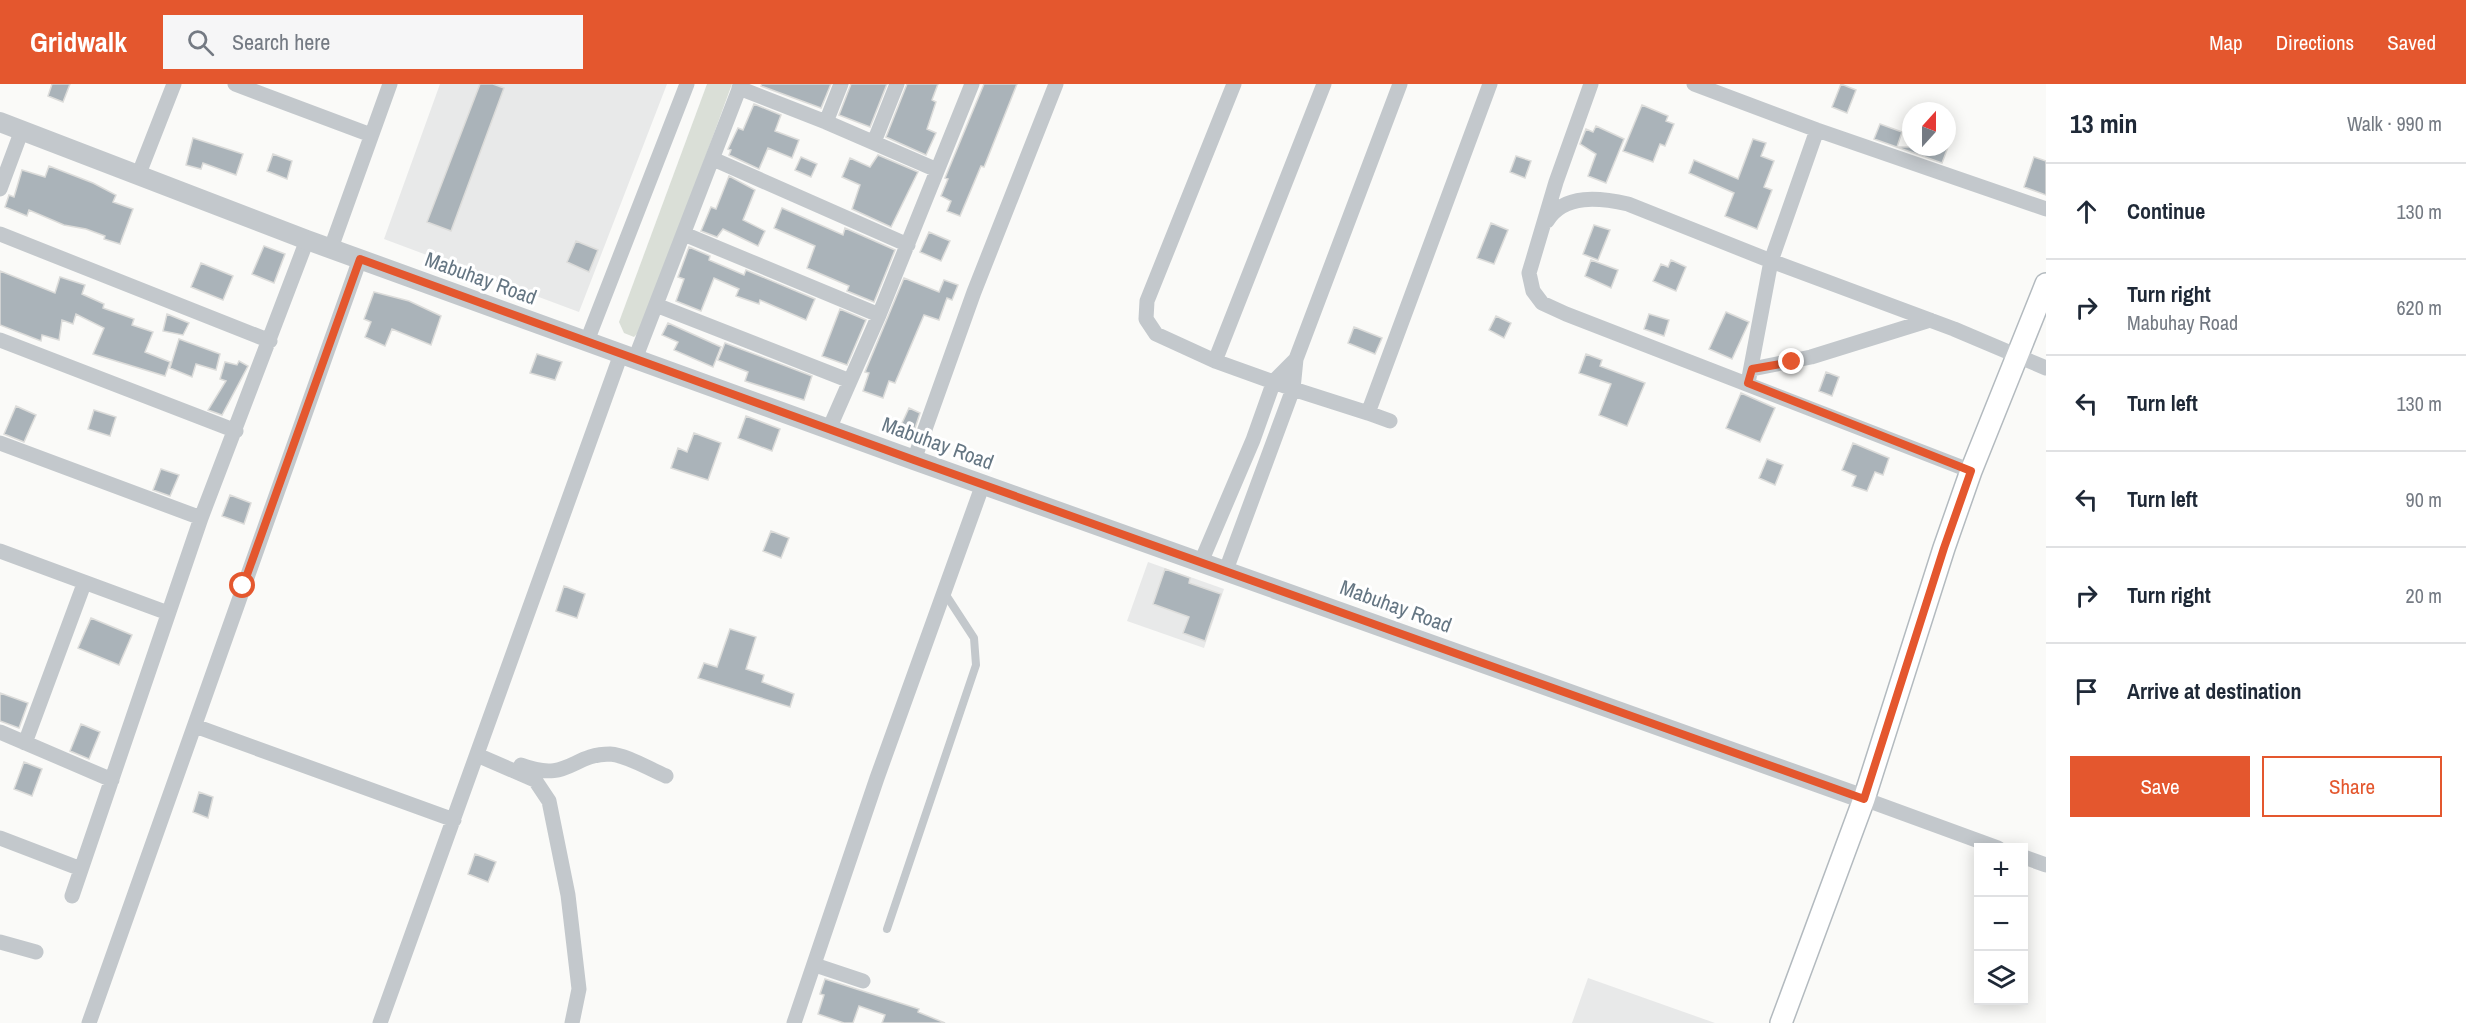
<!DOCTYPE html>
<meta charset="utf-8">
<style>
body{margin:0;font-family:"Archivo Narrow",sans-serif;background:#f6f6f7;color:#1f2937}
.controls{position:absolute;right:18px;bottom:18px;display:grid;overflow:hidden;border-radius:0px;box-shadow:0 3px 15px #0003}
.controls button{width:54px;height:54px;display:grid;place-items:center;padding:0;border:0;border-bottom:2px solid #e0e1e3;background:#fff;color:#1f2937;font:30px sans-serif}
.compass{position:absolute;left:1902px;top:18px;width:54px;height:54px;border-radius:50%;background:#fff;box-shadow:0 3px 15px #0003;rotate:21deg}
.stop{position:absolute;width:18px;height:18px;margin:-14px;border:4px solid #e4572e;border-radius:50%;background:#fff}
.stop.end{background:#e4572e;border-color:#fff;box-shadow:0 2px 6px #0008}
.list{margin:0;padding:0;list-style:none}
h2{display:flex;justify-content:space-between;align-items:center;height:78px;margin:0;padding:0 24px;font-size:26px}
h2 small{font-size:20px;font-weight:400;color:#747a83}
.list li{display:grid;grid-template-columns:39px 1fr auto;gap:18px;align-items:center;box-sizing:border-box;height:96px;padding:0 24px;border-top:2px solid #e0e1e3}
.list b{display:block;font-size:22px;white-space:nowrap}
.list p{margin:0;font-size:20px;white-space:nowrap;color:#747a83}
.list em{font-size:20px;font-style:normal;color:#747a83}
.actions{display:flex;gap:12px;padding:18px 24px}
.actions a{flex:1;padding:14px 0;border:2px solid #e4572e;border-radius:0px;text-align:center;font-size:21px;color:#e4572e}
.actions .main{background:#e4572e;color:#fff}
.icon{flex:none;width:33px;height:33px;fill:none;stroke:currentColor;stroke-width:2;stroke-linecap:round;stroke-linejoin:round}
.map{position:relative;flex:none;width:2046px;height:939px;overflow:hidden}
header{display:flex;align-items:center;gap:36px;box-sizing:border-box;height:84px;padding:0 30px;background:#e4572e;color:#fff}
header strong{font-size:28px}
nav{display:flex;gap:33px;margin-inline-start:auto;font-size:21px}
.search{width:420px;height:54px;background:#f6f6f7;display:flex;align-items:center;gap:15px;box-sizing:border-box;padding:0 21px;border-radius:0px;color:#747a83;font-size:22px}
main{display:flex}
aside{flex:1;background:#fff}
.map>svg:first-child{display:block}
.built{fill:#e8e9e9}
.green{fill:#dadfd7}
.building{fill:#aab3b9;stroke:#dcdcda;stroke-width:1.5}
.lines{fill:none;stroke-linecap:round;stroke-linejoin:round}
.secondary-casing{stroke:#b3babf;stroke-width:24}
.service{stroke:#c3c8cc;stroke-width:8}
.minor{stroke:#c3c8cc;stroke-width:15}
.tertiary{stroke:#c3c8cc;stroke-width:20}
.secondary{stroke:#fff;stroke-width:21}
.route{stroke:#e4572e;stroke-width:8}
.labels{text-anchor:middle;dominant-baseline:central;stroke-width:6;stroke-linejoin:round;paint-order:stroke}
.street-label{font-size:21px;fill:#657683;stroke:#fff}
</style>
<header>
<strong>Gridwalk</strong>
<div class="search"><svg class="icon" aria-label="search" viewBox="0 0 24 24"><circle cx="10" cy="10" r="6"/><path d="M15 15l6 6"/></svg>Search here</div>
<nav><a>Map</a><a>Directions</a><a>Saved</a></nav>
</header>
<main>
<div class="map">
<svg width="2046" height="939" viewBox="0 0 2046 939">
<rect width="100%" height="100%" fill="#fafaf8"/>
<path class="built" d="M440,0H667L579,228L384,155Z
M1148,478L1224,505L1204,564L1127,537Z
M1588,894L1715,939H1572Z"/>
<path class="green" d="M707,0H732L643,244L634,253L624,249L619,238Z"/>
<path class="building" d="M52,0H70L63,18L48,12Z
M480,0H493L504,4L451,147L427,138Z
M762,0H831L821,24L761,2Z
M851,0H887L870,43L839,31Z
M907,0H938L932,16L936,18L927,45L936,49L926,71L886,53Z
M984,0H1017L984,83L981,82L960,132L947,127L951,117L941,112L948,95L945,94Z
M1841,0L1856,6L1847,29L1832,23Z
M754,20L781,31L775,47L799,56L792,74L768,64L759,85L729,71L731,66L728,65L738,44L743,46Z
M1642,21L1668,32L1666,37L1674,40L1665,62L1660,60L1653,78L1623,67Z
M1880,40L1902,48L1897,63H1948L1942,79L1874,55Z
M1596,42L1624,55L1606,99L1588,92L1596,70L1580,60L1586,45L1593,48Z
M193,54L243,70L236,91L203,79L201,85L186,81Z
M1753,55L1766,59L1761,72L1774,77L1764,103L1772,106L1757,145L1725,132L1734,109L1689,89L1694,76L1738,95Z
M273,70L292,77L287,95L267,87Z
M878,71L918,88L891,143L852,125L860,101L842,93L850,74L870,83Z
M1516,72L1531,77L1525,94L1510,88Z
M801,73L817,80L811,93L795,86Z
M2034,73L2046,77V111L2024,103Z
M49,82L93,99L116,111L113,118L133,125L120,160L104,155L105,152L86,145L64,141L29,126L27,132L5,123L9,111L14,113L22,86L45,93Z
M729,92L755,106L743,136L765,147L758,162L723,145L717,153L701,147L711,123L716,125Z
M782,124L843,151L845,144L895,166L874,218L847,207L849,202L807,184L815,162L774,144Z
M1491,139L1508,146L1494,180L1477,174Z
M1594,141L1610,146L1598,176L1583,170Z
M929,148L950,157L941,177L920,168Z
M576,157L598,166L589,188L567,178Z
M264,162L285,170L274,199L252,190Z
M689,163L710,172L709,176L744,191L746,186L815,215L806,236L760,216L759,220L736,212L739,205L714,194L701,227L676,217L684,195L678,193Z
M1591,176L1618,186L1611,204L1585,192Z
M1671,176L1686,183L1676,207L1653,197L1661,180L1668,183Z
M201,179L233,192L223,216L191,203Z
M0,187L55,209L60,193L85,201L82,210L104,220L103,224L134,235L132,241L153,248L145,268L170,278L165,292L93,270L104,244L76,230L73,240L62,236L59,256L42,251L41,257L0,241Z
M904,194L939,208L944,196L958,201L952,216L947,214L939,236L924,231L895,299L889,297L883,314L863,307L869,289L865,288Z
M374,208L409,217L441,232L431,261L392,245L385,262L365,253L371,238L364,235Z
M840,225L866,236L847,281L822,272Z
M1726,228L1749,238L1732,275L1709,265Z
M167,230L189,239L183,251L163,247Z
M1649,230L1669,236L1664,252L1644,245Z
M1496,232L1511,239L1504,254L1489,246Z
M668,239L721,263L713,283L674,266L678,258L662,251Z
M1354,243L1382,254L1375,270L1348,259Z
M179,255L220,270L216,286L196,280L192,293L170,284Z
M725,259L812,292L804,316L745,297L748,288L718,276Z
M537,270L562,278L555,296L530,289Z
M1586,270L1602,276L1600,282L1645,299L1627,342L1599,331L1611,300L1579,289Z
M239,277L248,282L222,331L208,326L226,297L220,295L225,278L237,281Z
M1826,288L1839,293L1832,312L1819,307Z
M1741,309L1775,324L1760,358L1726,344Z
M16,322L36,331L24,358L4,350Z
M909,324L920,329L911,356L897,350Z
M94,326L116,333L110,352L88,345Z
M746,332L780,345L772,367L738,354Z
M694,349L721,359L708,396L671,384L678,364L687,368Z
M1853,359L1889,374L1883,391L1875,388L1867,407L1852,402L1856,392L1842,386Z
M1767,375L1783,381L1775,401L1759,394Z
M161,385L179,391L170,412L153,406Z
M230,411L251,419L244,440L222,432Z
M771,447L789,454L781,474L763,467Z
M1165,485L1190,494L1189,499L1221,510L1205,557L1183,549L1189,533L1153,520Z
M564,502L585,510L577,534L556,527Z
M91,534L132,551L119,581L78,564Z
M730,545L756,553L746,585L764,591L762,598L794,610L790,623L698,594L704,579L717,583Z
M0,609L28,619L19,644L0,637Z
M81,640L100,648L89,675L70,667Z
M24,678L42,685L32,712L14,705Z
M199,708L213,713L208,734L193,728Z
M475,770L496,778L488,798L468,790Z
M825,895L919,925L918,928L945,939H882L885,931L859,922L853,939H844L818,930L824,911L820,910Z"/>
<g class="lines">
<defs>
<path id="secondary" d="M1781,939L1864,715L1944,464L1971,387L2046,200"/>
</defs>
<use href="#secondary" class="secondary-casing"/>
<path class="service" d="M887,845L976,581L974,554L944,508"/>
<path class="minor" d="M235,0L371,51
M1234,0L1147,217L1146,235L1156,250L1215,277L1293,305L1368,329
M1591,0L1556,98L1529,189L1533,207L1542,219L1566,230L1971,387
M1694,0L1817,46L2046,125
M739,4L826,38L937,86
M826,38L841,0
M874,58L897,0
M713,75L908,161
M138,92L174,0
M0,105L22,46
M1547,137C1564,109 1601,114 1628,120L1771,177L1954,245L2046,284
M0,150L270,257
M684,150L879,231
M331,164L390,0
M656,221L850,297
M0,256L236,347
M587,257L687,0
M635,275L741,0
M1215,277L1324,0
M1752,285L1811,273L1930,236
M1748,299L1771,177L1817,46
M1390,337L1368,329L1490,0
M829,345L879,231L972,0
M0,359L201,434
M914,376L974,208L1056,0
M0,467L168,529
M1201,478L1253,356L1274,297L1296,275
M1226,486L1293,305L1296,275L1400,0
M195,642L454,736
M0,648L112,696
M25,659L84,500
M477,671L535,696L549,717L568,811L579,905L572,939
M521,681C569,699 571,670 610,670C627,671 649,685 666,692
M1864,715L1998,764
M0,754L81,785
M2024,773L2046,781
M72,812L201,434L307,156
M0,858L36,868
M815,881L863,897
M89,939L360,175
M380,939L621,270
M794,939L877,694L983,400"/>
<path class="tertiary" d="M0,38L307,156L914,376L1864,715"/>
<use href="#secondary" class="secondary"/>
</g>
<g class="lines">
<path class="route" d="M243,502L360,175L914,376L1864,715L1944,464L1971,387L1748,299L1752,285L1792,278"/>
</g>
<g class="labels">
<g class="street-label">
<text transform="translate(481 194) rotate(20)">Mabuhay Road</text>
<text transform="translate(938 359) rotate(20)">Mabuhay Road</text>
<text transform="translate(1396 522) rotate(20)">Mabuhay Road</text>
</g>
</g>
</svg>
<div class="controls">
<button>+</button>
<button>−</button>
<button><svg class="icon" aria-label="layers" viewBox="0 0 24 24"><path d="M12 4l9 5-9 5-9-5zM3 14l9 5 9-5"/></svg></button>
</div>
<svg class="compass" viewBox="-18 -18 36 36"><path d="M0-13l5 13h-10z" fill="#e53935"/><path d="M0 13l5-13h-10z" fill="#747a83"/></svg>
<div class="stop" style="left:243px;top:502px"></div>
<div class="stop end" style="left:1792px;top:278px"></div>
</div>
<aside>
<h2>13 min<small>Walk · 990 m</small></h2>
<ul class="list">
<li><svg class="icon" aria-label="ahead" viewBox="0 0 24 24"><path d="M12 20V5M6 11l6-6 6 6"/></svg><div><b>Continue</b></div><em>130 m</em></li>
<li><svg class="icon" aria-label="right" viewBox="0 0 24 24"><path d="M7 20v-9h11M14 6l5 5-5 5"/></svg><div><b>Turn right</b><p>Mabuhay Road</p></div><em>620 m</em></li>
<li><svg class="icon" aria-label="left" viewBox="0 0 24 24"><path d="M17 20v-9H6M10 6l-5 5 5 5"/></svg><div><b>Turn left</b></div><em>130 m</em></li>
<li><svg class="icon" aria-label="left" viewBox="0 0 24 24"><path d="M17 20v-9H6M10 6l-5 5 5 5"/></svg><div><b>Turn left</b></div><em>90 m</em></li>
<li><svg class="icon" aria-label="right" viewBox="0 0 24 24"><path d="M7 20v-9h11M14 6l5 5-5 5"/></svg><div><b>Turn right</b></div><em>20 m</em></li>
<li><svg class="icon" aria-label="arrive" viewBox="0 0 24 24"><path d="M6 21V4h12l-3 4 3 4H6"/></svg><div><b>Arrive at destination</b></div></li>
</ul>
<div class="actions"><a class="main">Save</a><a>Share</a></div>
</aside>
</main>
